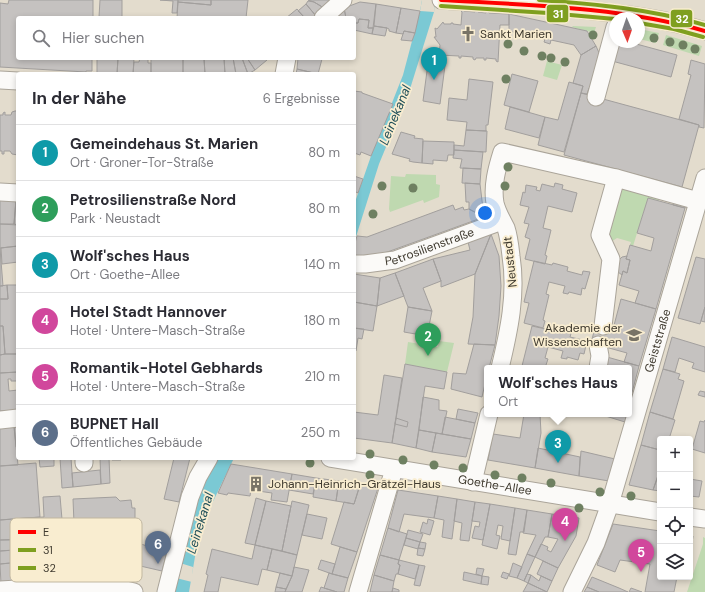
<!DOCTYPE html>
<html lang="de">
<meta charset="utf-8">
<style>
body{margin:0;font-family:"DM Sans",sans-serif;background:#f2f2f3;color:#2b2b33}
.controls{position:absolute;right:12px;bottom:12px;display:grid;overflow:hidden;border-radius:4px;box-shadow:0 2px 6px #0003}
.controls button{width:36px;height:36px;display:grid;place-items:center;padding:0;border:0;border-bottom:1px solid #e1e1e2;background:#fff;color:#2b2b33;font:20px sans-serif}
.compass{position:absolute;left:609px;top:12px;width:36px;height:36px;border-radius:50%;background:#fff;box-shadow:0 2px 6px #0003;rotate:178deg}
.you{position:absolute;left:485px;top:213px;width:14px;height:14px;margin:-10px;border:3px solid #fff;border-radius:50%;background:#1a73e8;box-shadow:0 0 0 6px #1a73e833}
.badge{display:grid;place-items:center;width:26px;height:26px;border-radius:50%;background:#b45309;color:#fff;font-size:13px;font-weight:700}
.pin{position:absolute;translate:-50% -33px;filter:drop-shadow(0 1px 2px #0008)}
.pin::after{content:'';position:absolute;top:21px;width:14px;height:12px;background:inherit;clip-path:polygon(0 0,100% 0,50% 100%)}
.popup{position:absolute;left:484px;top:365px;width:148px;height:52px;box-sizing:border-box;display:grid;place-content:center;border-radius:4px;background:#fff;filter:drop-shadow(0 1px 3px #0005);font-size:13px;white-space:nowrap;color:#7c7c81}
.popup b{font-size:15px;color:#2b2b33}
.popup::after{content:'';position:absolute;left:50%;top:100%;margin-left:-8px;border:8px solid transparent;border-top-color:#fff}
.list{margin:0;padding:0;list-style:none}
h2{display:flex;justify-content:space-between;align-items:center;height:52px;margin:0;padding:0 16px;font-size:17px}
h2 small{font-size:13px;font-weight:400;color:#7c7c81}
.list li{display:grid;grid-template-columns:26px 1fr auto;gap:12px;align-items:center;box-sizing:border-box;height:56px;padding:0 16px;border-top:1px solid #e1e1e2}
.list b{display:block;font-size:15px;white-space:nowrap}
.list p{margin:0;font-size:13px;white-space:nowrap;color:#7c7c81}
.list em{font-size:13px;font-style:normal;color:#7c7c81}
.icon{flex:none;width:22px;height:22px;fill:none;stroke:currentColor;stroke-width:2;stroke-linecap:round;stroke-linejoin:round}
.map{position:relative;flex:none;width:705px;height:592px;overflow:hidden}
.search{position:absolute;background:#fff;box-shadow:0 2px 6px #0003;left:16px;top:16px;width:340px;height:44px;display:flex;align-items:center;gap:10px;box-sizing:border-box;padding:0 14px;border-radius:4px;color:#7c7c81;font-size:15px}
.panel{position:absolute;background:#fff;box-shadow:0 2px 6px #0003;left:16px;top:72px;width:340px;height:388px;border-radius:4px}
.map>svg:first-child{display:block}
.green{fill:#bfd9b0}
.water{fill:#7bc9d4}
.pier{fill:#e3dccd}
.building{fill:#c5c2c0;stroke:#a29f9d}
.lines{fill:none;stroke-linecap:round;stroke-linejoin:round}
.minor-casing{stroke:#aaa499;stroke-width:19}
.minor{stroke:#fbfaf8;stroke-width:17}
.bus-1-casing{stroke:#f9edd0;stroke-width:7}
.bus-2-casing{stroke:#f9edd0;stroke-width:7}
.bus-3-casing{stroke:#f9edd0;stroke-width:7}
.bus-1{stroke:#f00;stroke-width:4}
.bus-2{stroke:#7f9f1f;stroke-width:4}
.bus-3{stroke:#7f9f1f;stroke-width:4}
.tree{fill:#6e8061}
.labels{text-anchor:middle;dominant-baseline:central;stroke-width:3.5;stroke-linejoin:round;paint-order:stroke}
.poi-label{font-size:12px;fill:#3f3a2f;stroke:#f9edd0;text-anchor:start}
.street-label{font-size:12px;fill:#3f3a2f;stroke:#f9edd0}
.water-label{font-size:13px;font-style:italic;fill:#1e4f59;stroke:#f9edd0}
.key{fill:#f9edd0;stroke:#c1b7a0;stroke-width:1}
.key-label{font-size:11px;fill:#3f3a2f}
.line-badge{stroke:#f9edd0;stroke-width:1.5}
.badge-label{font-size:11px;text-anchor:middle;font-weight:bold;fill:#fff}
</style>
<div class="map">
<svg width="705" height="592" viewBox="0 0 705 592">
<rect width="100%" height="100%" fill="#e3dccd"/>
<path class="green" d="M573,26L596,27L594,33L572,27Z
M639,29L659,33L656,43L639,39Z
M666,35L702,46L699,56L663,45Z
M547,61L562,65L557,80L543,76Z
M406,174L436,175V184L440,185L439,197L424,203L423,200L390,212L389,209L391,176L405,177Z
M619,183L660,195L659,201L648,198L633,246L630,245L631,242L617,238L611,242L605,231Z
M439,341L454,343L447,372L405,364L408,342L438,347Z
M703,537L705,538V592H687L703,544Z"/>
<path class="water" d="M422,0H435L434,12L410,89L379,164L354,243V205L371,156L403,75L420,11Z
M218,458H234L207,514L197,545L189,592H174C184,550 192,493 218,458Z"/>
<path class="pier" d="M422,0H435L434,12L420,11Z
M180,563L193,567L192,582L176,578Z"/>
<path class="building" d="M9,0H93V18H18V58H92V71H86V72L0,67V3L8,4Z
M100,0H122V18L99,17Z
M160,0H178L177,13H172L173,1Z
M178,0H211V5L178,2Z
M211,0H248L246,18H177L178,2L211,5Z
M308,0H331L324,8L314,2Z
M308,1L314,2L324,8L316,16L306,4Z
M360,2L376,4L373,28H368L369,20L359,19L358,23H354V18H346L344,8Z
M306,4L316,16L314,18H305L298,11Z
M376,4L401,8L396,33L389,31V29L387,28L374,26Z
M344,8L346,18H332Z
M401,8L420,11L415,33L404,31L403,34L396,33Z
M297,9L305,18H286Z
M463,9L464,11L475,12V10H478V12L486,13V11L489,12V13L509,14V25H500L498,62L496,61V59L486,58V60H484V58H476L475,60L473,59V57L461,56V58H459V56L439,55L440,45L434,37H436L435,28L437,29L443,22L444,24H451V23H453V24L461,25L462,12L461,11Z
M509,14L587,31L596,46L581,55L574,45L551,40L550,44L544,42L545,39L509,31Z
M359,19L369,20L368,28H373L372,34L354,30V23H358Z
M374,26L387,28L385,36L372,34Z
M404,31L415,33L412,41L401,40Z
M618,42H629L677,55L671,77L612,61Z
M596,46L600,55L591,88H589L587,94L581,93L583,86L573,83L581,55Z
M429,56L446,58L440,104L423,101Z
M97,58H118L117,74H97Z
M118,58H134L133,74H117Z
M140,58H148V63H151V74H133L134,62H139Z
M151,58H183V74H151Z
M204,58L205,74H183V59Z
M212,58H224L225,74H205L204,59Z
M224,58H233L236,74H225Z
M233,58H242L248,74H236Z
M242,58H247L255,70L248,74Z
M247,58H265L267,60L255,70Z
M298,58L322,59L318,74L297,69Z
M691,60L705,64L704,128L699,127V125L679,119L691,75L688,74Z
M297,69L318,74H296Z
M512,74L538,81L529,112L504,105Z
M469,79L493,82L488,125H486V131L466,130L467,122L447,120L449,98L467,100Z
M569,82L583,86L564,152L538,145L545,117L558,120Z
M354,91L362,92V93L393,104L371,156L361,152L360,155L354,153Z
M581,93L699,125L682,187L564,155Z
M510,107L545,117L539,138L505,129Z
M15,111H18V155L12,154L10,151H4V154H2V151H0V115H3V113L5,112V115H11L12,112Z
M466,130L487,131L486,152L454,150V145L464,146Z
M401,132L415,136L414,138L423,139L422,163L413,162L409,161L410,159L392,154Z
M423,141L454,142V155H448L447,161L433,160V164L422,163Z
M454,150L483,152L481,169L460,168L462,159L453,158Z
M463,168L481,169L480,184L462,183Z
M354,176L363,179L358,193L354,191Z
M465,183L480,184L484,217L469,209V202H466Z
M555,183L563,185L562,189L577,193L572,212L548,206L543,228L551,230L545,255L547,256L545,264L525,259L530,239L525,237L529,224L524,223L529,207L520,205L523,192L525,193L526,185L537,187L536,190L540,191L542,184L554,187Z
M648,198L685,208L656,309L635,303L639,291L619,285L623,271L627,273L630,260L626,259L630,245L651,251L654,238L637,233Z
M675,199L687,203L685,208L673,205Z
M0,200H16L14,224H0Z
M16,200H18V225L14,224Z
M453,205L455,210L463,207L464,210L469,209L484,217L368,259L354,258V246L357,236L367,237Z
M0,224L18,225V246L0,248Z
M491,234L475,274L441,287V281L433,259L470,250L468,242Z
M491,234L499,256L501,286L499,316L495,345L468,344L473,317L475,274Z
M18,246V262L2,264L1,248Z
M0,248L3,286H0Z
M627,256L626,259L630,260L627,273L623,271L622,275L618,272V261L622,257Z
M696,257L705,259V307L700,324L678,318Z
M433,259L441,281L423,288L432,311L408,307L395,273Z
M534,261L552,265L553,263L568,267L567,271L582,275L583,271L590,272L585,289L582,288L581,295L569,292L568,294L563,293L565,286L549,282L546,294L549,295L543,320L545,321L543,328L524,323L529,303L524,302Z
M395,273L404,296L377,306L380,278Z
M354,274L380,278L377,306L354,302Z
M7,285H18V354H5L3,326H0V299H8Z
M7,285L8,299H0V286Z
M621,299L656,309L639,366L624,362L627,353L591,343L596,324L613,329Z
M354,302L377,306L373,331L354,328Z
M408,307L432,311L427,336L404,332Z
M705,307V322L701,321Z
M0,326H3L5,354L0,355Z
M532,326L550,330L551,327L566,331L567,326L573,327L570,337L587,341L584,354L580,353L578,360L567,357V359L561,358L563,351L548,347L545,358L548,359L545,368H527L522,366Z
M354,328L364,329L362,339L358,338L356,351H354Z
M672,337L705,347V372L692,368L694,363L679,358L675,372L663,369Z
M474,344L495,345L489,368H487V375L482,397L451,389L453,373L466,374Z
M5,354H18V372L0,373V355Z
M607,357L639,366L629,404V368H604Z
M405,364L447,372L444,389L425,386L416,448L392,443Z
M663,369L680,374L678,379L684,381L673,419L650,412Z
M18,372V381H11V379H8L9,391L18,390V410L0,411V373Z
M384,375L402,378L392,443L354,438V412L378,415Z
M700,391L705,392V397L698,395Z
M423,397L439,400V410L447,411L442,434L419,430Z
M458,409L478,413L475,423L456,419Z
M650,412L675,420L669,439H660V450L641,445Z
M524,414H540L541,433L535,468L488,460L493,434L520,438Z
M599,414H627L625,422Z
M445,417L475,423L471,439L442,434Z
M396,418L408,422L407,427L395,424Z
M705,420V453L692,449L700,421L704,422Z
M14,426L18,465L0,466V428Z
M14,426H18V447H16Z
M419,430L436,433L432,452L416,448Z
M436,433L471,439L466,457L432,452Z
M641,445L660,450V469L653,490L629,485Z
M538,448L580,457L579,476L535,468Z
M581,451L615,459L609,481L579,476Z
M39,458H54V466L40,467Z
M60,458H71L73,487L62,488Z
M100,458H109L110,483L101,484Z
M112,458H121V460H112Z
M171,458H190L179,502L164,499L174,458Z
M36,463L40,517L0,520V466Z
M231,464L292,474L287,502L271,500L272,493L251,490L250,496L228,493L227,495L218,493Z
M100,470L101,484L73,487L72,473Z
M292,474L316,478L313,494L289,490Z
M659,474H660V491L653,490Z
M316,478L339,481L336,501L313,497Z
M690,479L702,481L699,497L690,496Z
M339,481L360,485L354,504L336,501Z
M360,485L378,488L357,552L331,544L344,502L354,504Z
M398,490L438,496L434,518L404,514L399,532L388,528Z
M60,496L63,531H59V535L27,539L25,518L44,517L43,497Z
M438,496L457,499L452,539L442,537L444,520L434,518Z
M116,497L120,501L131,500L132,508H135V520L74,523L73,499Z
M256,498L266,501L255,545L245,543Z
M457,499L475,502L469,541L460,540L462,523L454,521Z
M266,501L291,506L282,551L255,545Z
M292,501L309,505L297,555L282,551Z
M475,502L490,504L483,540L472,538L475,526L479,527L480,522L472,521Z
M490,504L515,508L510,541L501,539L503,526L498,525L496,535L500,536L497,549L482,545Z
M515,508L527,510L524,532H520L516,555L508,554Z
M527,510L552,514L548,537H545L535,557L527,554L536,535L523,533Z
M307,514L327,518L322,539L302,535Z
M552,514L579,518L576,536L558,568L535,557L541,544L548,547L547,550L551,552L558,539L548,537Z
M25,518L26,521H21V524H23V527H19L20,540H0V520Z
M428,519L434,521L430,535L420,532L423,522L427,524Z
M131,520L132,532H128V544H124L125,556L111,557L112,570L108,575H101L98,522Z
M613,524L660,531V577H677L674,592H645L650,564L620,560L615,572L597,565Z
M388,528L407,534L399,560L380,555Z
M408,530L423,534L420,542L406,538Z
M690,535L693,536L690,557Z
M44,538V548L0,551V540Z
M406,538L420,542L418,549L404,545Z
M148,540L169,544L162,571L136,565L141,544L147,546Z
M420,542L426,543L425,549L418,548Z
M255,545L272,549L267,570L262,569L258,585L221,577L218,592H204L208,575L206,574L212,549L252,559Z
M76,546V552L65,579V578H53V570H49L48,567L47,547Z
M340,547L357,552L348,578L332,574Z
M44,548L46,560L0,564V551Z
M418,548L425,549L423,556L417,555Z
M272,549L297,555L292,576L267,570Z
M100,551L101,578L65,579L76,552Z
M527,554L535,557L524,581L517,578Z
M380,555L399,560L398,564L400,565L398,574H396L394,581L374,575Z
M321,560L335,564L332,574L318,569Z
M399,560L419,565L415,579L398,574L400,565L398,564Z
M30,561V568H23V573L34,572L35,580L1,584L0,564Z
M543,561L558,568L552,581L537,574Z
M513,563L522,567L517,578L509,576Z
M419,565L425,566L420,586L414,585Z
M294,567L309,570L302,592H285L292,576Z
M477,568L484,569L482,576L476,574Z
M464,572L482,576L481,584L463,580Z
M503,572L509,574L507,579L501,577Z
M280,573L292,576L286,589L276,587Z
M329,573L348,578L344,592H337L324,588Z
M527,574L531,575L528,583L524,581Z
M374,575L394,581L392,592H370Z
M531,575L539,581L541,576L552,581L547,592L528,583Z
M482,576L489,577L488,585L481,584Z
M592,577L619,588L628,592H599L587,587Z
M528,583L547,592H523Z
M276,587L286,589L285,592H275Z
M321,587L324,588L337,592H319Z
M587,587L599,592H584Z
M393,588L399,590V592H392Z
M631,588L642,592H629Z"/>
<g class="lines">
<defs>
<g id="minor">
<path d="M441,0C489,3 537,5 584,10C625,14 666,19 705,31"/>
<path d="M323,18L343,0"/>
<path d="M284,74L287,58"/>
<path d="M0,80L18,81"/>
<path d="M596,97L615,27"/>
<path d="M0,192L18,193"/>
<path id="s1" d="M354,264H365L395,260L502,221"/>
<path d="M603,326L611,259L600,235L616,178"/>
<path d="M598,345L600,356L598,368"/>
<path d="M500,368C509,331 517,294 511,256C510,247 509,237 506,228C502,220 497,212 495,203C492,186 497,168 502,152L616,178L698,201"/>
<path d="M0,420L18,418"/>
<path d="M84,458V463"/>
<path id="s2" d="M330,458L660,512"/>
<path d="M473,482L489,414"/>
<path d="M690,517L705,519"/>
<path d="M0,590L101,584L134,592"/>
<path d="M166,592L190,497L198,477L209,458"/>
<path d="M358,592L394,469"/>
<path id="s3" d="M572,592L596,543L610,504L705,178"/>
</g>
</defs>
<use href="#minor" class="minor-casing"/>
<use href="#minor" class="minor"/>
<defs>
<path id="bus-1" d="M441,0C529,5 620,7 705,31"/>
<path id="bus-2" d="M441,6L548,13L615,19
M639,23L674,29L703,37"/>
<path id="bus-3" d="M539,0C595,4 651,9 705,25"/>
</defs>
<use href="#bus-1" class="bus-1-casing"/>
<use href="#bus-2" class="bus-2-casing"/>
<use href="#bus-3" class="bus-3-casing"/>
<use href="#bus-1" class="bus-1"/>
<use href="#bus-2" class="bus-2"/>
<use href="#bus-3" class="bus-3"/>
</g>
<g class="tree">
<circle cx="593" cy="35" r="4.5"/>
<circle cx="654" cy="38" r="4.5"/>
<circle cx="670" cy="42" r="4.5"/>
<circle cx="508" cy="44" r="4.5"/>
<circle cx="683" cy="45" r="4.5"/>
<circle cx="695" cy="49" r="4.5"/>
<circle cx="524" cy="51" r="4.5"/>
<circle cx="542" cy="56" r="4.5"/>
<circle cx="551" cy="58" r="4.5"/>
<circle cx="565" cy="62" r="4.5"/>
<circle cx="506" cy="79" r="4.5"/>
<circle cx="508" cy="167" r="4.5"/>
<circle cx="382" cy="186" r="4.5"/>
<circle cx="505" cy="186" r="4.5"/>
<circle cx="413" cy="188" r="4.5"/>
<circle cx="373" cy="214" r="4.5"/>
<circle cx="370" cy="454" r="4.5"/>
<circle cx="403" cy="460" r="4.5"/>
<circle cx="310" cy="463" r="4.5"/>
<circle cx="434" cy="465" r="4.5"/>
<circle cx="463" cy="468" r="4.5"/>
<circle cx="370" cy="475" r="4.5"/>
<circle cx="495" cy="475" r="4.5"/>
<circle cx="522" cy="478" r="4.5"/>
<circle cx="551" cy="483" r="4.5"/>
<circle cx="600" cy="492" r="4.5"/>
<circle cx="631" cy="496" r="4.5"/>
<circle cx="579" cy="508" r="4.5"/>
</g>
<defs>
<symbol id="church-bare" viewBox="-9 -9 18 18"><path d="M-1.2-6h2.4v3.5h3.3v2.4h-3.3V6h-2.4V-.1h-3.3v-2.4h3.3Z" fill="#787366" stroke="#f9edd0" stroke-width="2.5" paint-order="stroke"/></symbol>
<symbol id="university-bare" viewBox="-9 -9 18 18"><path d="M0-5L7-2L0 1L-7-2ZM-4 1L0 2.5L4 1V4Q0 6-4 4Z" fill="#787366" stroke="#f9edd0" stroke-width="2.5" paint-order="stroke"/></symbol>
<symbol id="building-bare" viewBox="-9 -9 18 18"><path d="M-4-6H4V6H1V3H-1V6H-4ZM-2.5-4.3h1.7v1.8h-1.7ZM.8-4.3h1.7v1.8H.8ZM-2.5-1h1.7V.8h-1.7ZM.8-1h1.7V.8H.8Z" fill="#787366" stroke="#f9edd0" stroke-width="2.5" paint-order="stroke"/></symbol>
</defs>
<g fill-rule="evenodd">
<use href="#church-bare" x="457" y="23" width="22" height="22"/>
<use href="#university-bare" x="623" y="324" width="22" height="22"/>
<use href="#building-bare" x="245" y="473" width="22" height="22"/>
</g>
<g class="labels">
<g class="poi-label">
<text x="480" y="34">Sankt Marien</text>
<text x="622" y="328" text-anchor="end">Akademie der<tspan x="622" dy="14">Wissenschaften</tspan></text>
<text x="268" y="484">Johann-Heinrich-Grätzel-Haus</text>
</g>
<g class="street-label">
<text stroke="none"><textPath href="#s1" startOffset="78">Petrosilienstraße</textPath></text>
<text transform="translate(510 262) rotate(-96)">Neustadt</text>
<text stroke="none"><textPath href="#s3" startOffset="266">Geiststraße</textPath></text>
<text stroke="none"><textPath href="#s2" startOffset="167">Goethe-Allee</textPath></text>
</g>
<g class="water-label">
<text transform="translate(395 115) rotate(-68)">Leinekanal</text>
<text transform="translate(200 523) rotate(-73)">Leinekanal</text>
</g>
</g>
<rect x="10" y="518" width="132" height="64" rx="6" class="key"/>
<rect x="18" y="530" width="18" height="4" fill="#f00"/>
<rect x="18" y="548" width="18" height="4" fill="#7f9f1f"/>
<rect x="18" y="566" width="18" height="4" fill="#7f9f1f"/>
<g class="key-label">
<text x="43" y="536">E</text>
<text x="43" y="554">31</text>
<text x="43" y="572">32</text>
</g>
<g class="line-badge">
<rect x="546" y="4" width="23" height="19" rx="4" fill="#7f9f1f"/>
<rect x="670" y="9" width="23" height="19" rx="4" fill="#7f9f1f"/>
</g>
<g class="badge-label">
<text x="558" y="18">31</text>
<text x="682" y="23">32</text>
</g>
</svg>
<div class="controls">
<button>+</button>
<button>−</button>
<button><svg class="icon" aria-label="locate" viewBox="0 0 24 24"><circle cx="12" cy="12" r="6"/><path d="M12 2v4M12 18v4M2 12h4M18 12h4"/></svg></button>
<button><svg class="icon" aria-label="layers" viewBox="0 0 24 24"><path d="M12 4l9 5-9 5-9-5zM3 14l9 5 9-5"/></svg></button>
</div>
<svg class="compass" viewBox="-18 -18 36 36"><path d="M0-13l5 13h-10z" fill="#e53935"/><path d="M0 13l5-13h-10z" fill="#7c7c81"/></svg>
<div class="you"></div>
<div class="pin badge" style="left:434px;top:80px;background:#0f9aa8">1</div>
<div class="pin badge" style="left:428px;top:356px;background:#2e9e5b">2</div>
<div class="pin badge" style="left:558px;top:463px;background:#0f9aa8">3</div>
<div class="popup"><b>Wolf'sches Haus</b>Ort</div>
<div class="pin badge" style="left:565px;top:541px;background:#d1479c">4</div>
<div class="pin badge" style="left:641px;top:572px;background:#d1479c">5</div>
<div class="pin badge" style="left:158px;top:564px;background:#5c6f8a">6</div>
<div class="search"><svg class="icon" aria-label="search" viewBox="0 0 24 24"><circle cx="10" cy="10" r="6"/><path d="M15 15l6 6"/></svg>Hier suchen</div>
<section class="panel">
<h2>In der Nähe<small>6 Ergebnisse</small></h2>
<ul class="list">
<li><span class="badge" style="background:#0f9aa8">1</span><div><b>Gemeindehaus St. Marien</b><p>Ort · Groner-Tor-Straße</p></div><em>80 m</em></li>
<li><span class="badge" style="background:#2e9e5b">2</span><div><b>Petrosilienstraße Nord</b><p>Park · Neustadt</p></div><em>80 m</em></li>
<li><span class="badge" style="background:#0f9aa8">3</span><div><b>Wolf'sches Haus</b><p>Ort · Goethe-Allee</p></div><em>140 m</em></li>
<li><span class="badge" style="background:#d1479c">4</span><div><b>Hotel Stadt Hannover</b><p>Hotel · Untere-Masch-Straße</p></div><em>180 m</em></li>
<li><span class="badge" style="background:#d1479c">5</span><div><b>Romantik-Hotel Gebhards</b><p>Hotel · Untere-Masch-Straße</p></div><em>210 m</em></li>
<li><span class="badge" style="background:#5c6f8a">6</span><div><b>BUPNET Hall</b><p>Öffentliches Gebäude</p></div><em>250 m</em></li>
</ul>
</section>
</div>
